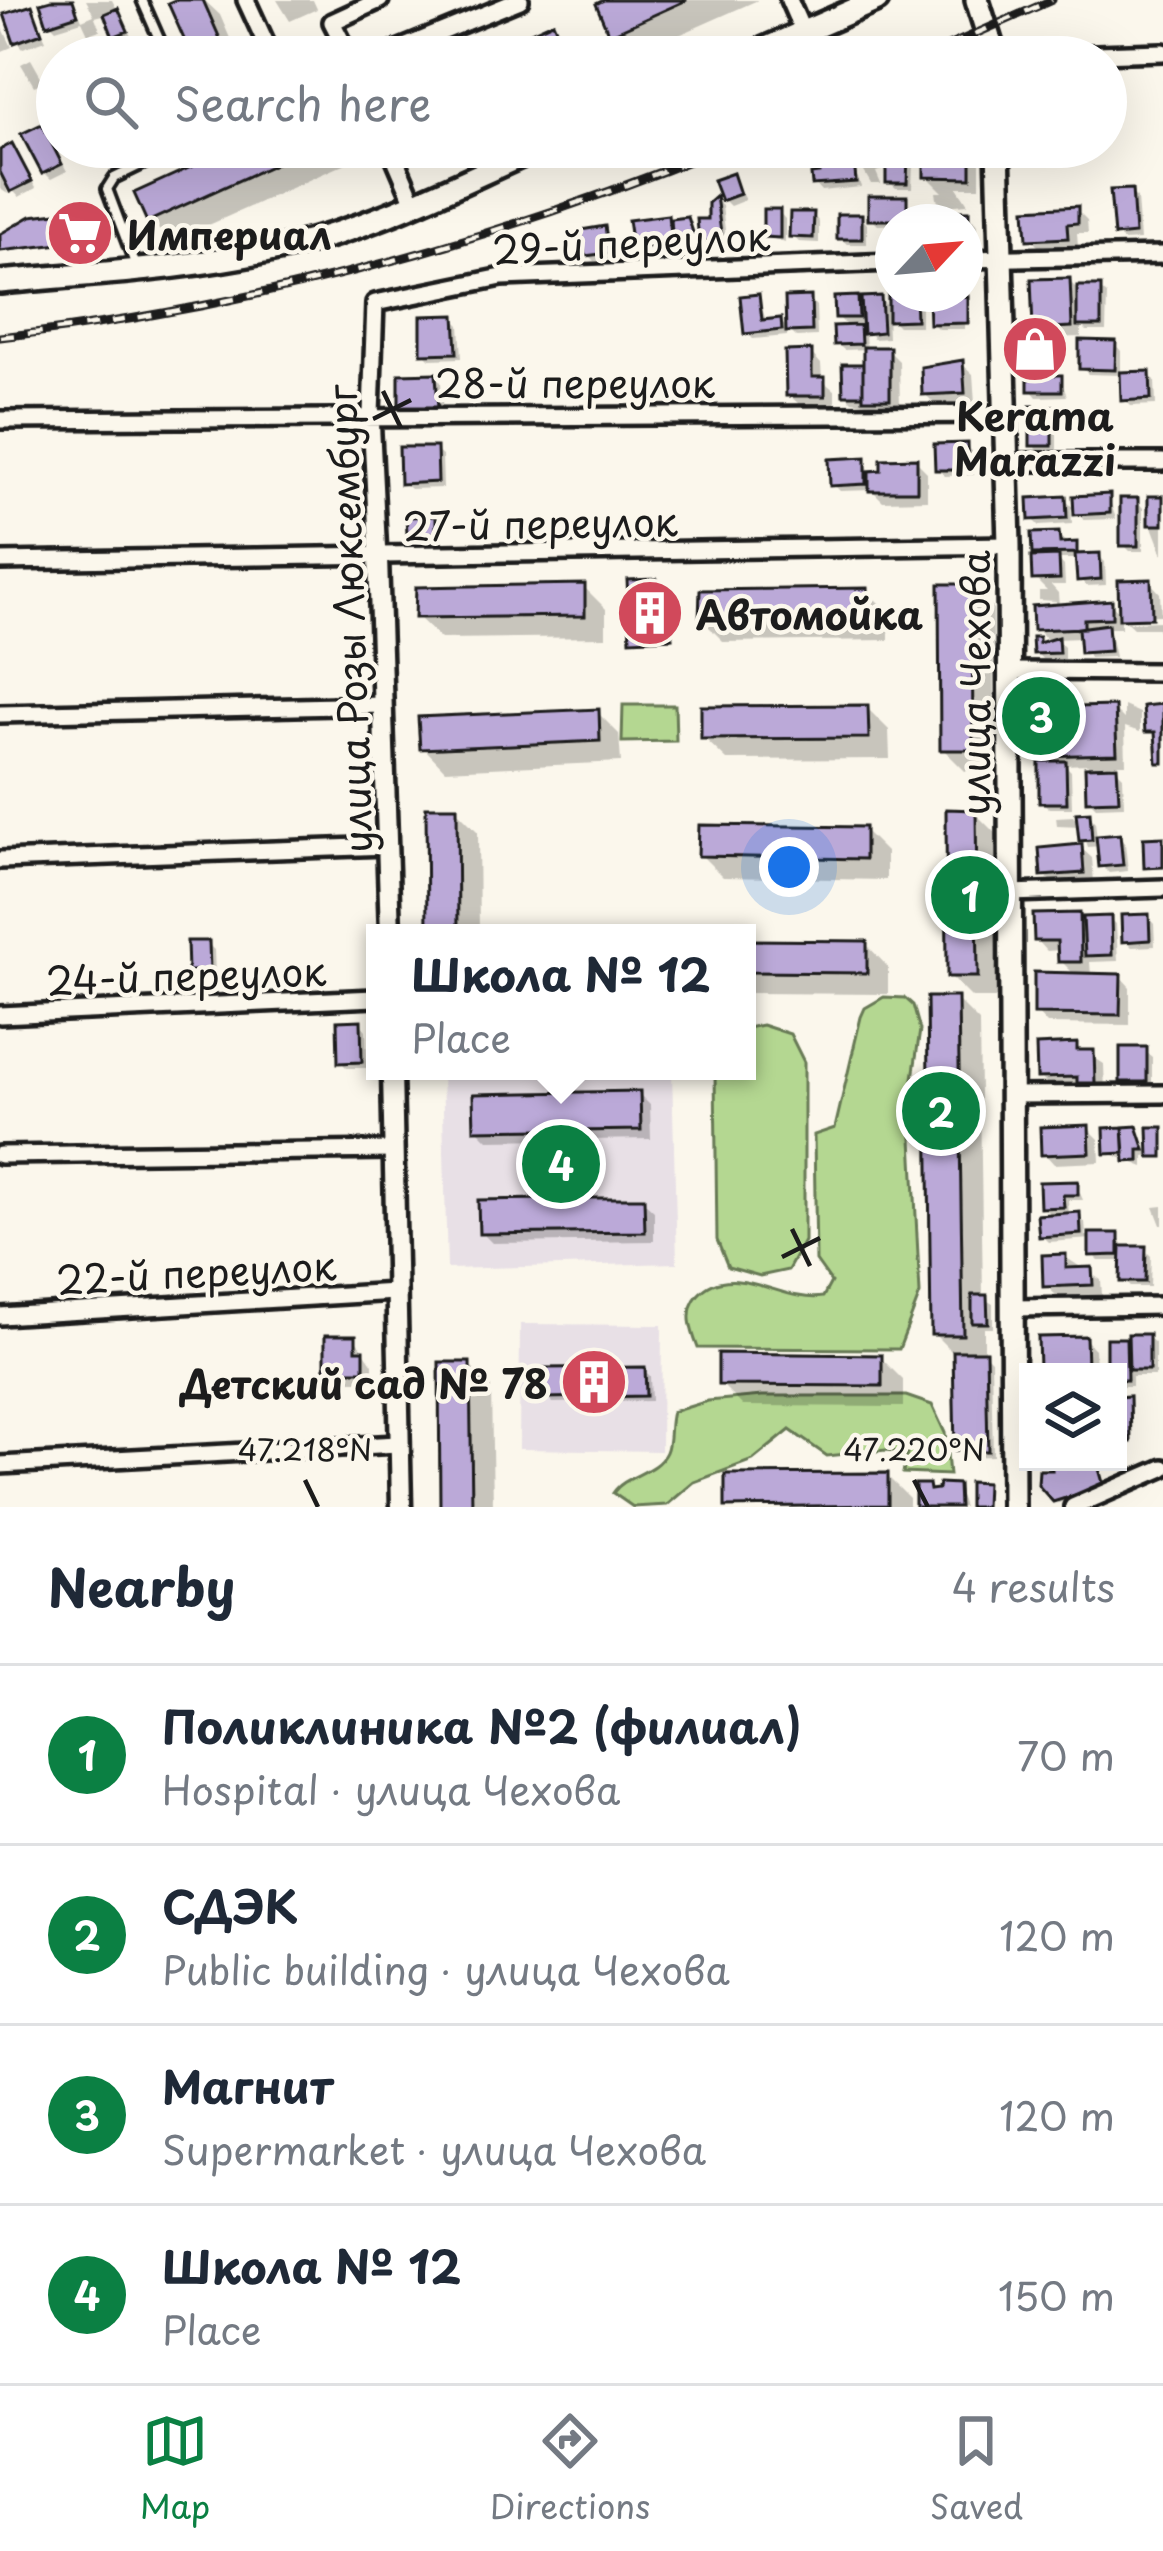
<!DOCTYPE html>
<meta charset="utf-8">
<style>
body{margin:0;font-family:"Playpen Sans",sans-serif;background:#f2f2f3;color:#1f2937}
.controls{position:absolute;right:36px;bottom:36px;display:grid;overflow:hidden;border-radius:0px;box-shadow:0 12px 48px #0002}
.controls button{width:108px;height:108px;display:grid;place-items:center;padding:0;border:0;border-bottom:3px solid #e0e1e3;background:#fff;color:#1f2937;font:60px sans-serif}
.compass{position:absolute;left:875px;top:204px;width:108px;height:108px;border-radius:50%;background:#fff;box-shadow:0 12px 48px #0002;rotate:64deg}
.you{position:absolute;left:789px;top:867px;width:42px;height:42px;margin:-30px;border:9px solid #fff;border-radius:50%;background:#1a73e8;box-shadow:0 0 0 18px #1a73e833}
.badge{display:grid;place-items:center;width:78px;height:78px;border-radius:50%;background:#0b8043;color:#fff;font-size:39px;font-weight:700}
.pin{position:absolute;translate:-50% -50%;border:6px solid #fff;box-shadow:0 3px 12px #0006}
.popup{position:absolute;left:366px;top:924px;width:390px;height:156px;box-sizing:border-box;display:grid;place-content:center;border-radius:0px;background:#fff;filter:drop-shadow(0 3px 9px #0005);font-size:39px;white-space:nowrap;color:#747a83}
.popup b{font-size:45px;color:#1f2937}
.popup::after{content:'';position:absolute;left:50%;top:100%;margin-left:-24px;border:24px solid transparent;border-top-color:#fff}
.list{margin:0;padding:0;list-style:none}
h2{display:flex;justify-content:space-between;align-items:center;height:156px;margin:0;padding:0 48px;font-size:51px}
h2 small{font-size:39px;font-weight:400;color:#747a83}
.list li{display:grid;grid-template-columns:78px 1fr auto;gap:36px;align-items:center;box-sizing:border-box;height:180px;padding:0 48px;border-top:3px solid #e0e1e3}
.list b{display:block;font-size:45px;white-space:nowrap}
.list p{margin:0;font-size:39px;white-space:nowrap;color:#747a83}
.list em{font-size:39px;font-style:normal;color:#747a83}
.icon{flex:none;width:66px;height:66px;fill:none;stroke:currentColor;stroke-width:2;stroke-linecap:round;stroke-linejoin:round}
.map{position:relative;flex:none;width:1163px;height:1507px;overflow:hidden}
.search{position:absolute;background:#fff;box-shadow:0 12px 48px #0002;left:36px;right:36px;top:36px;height:132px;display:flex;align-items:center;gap:30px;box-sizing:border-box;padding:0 42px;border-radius:66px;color:#747a83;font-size:45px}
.sheet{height:876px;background:#fff}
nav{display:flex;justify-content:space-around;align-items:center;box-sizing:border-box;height:168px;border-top:3px solid #e0e1e3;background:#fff;font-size:33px;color:#747a83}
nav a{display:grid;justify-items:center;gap:6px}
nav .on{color:#0b8043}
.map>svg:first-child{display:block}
.built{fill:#e8e0e6}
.green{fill:#b4d791;stroke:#687a56;stroke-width:3}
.shadow{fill:#0003}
.building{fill:#bba9d8;stroke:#1c1c1c;stroke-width:3}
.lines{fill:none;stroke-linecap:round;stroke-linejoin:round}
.service-casing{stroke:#1c1c1c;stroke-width:16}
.minor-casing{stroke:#1c1c1c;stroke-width:24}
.tertiary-casing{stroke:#1c1c1c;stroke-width:27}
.secondary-casing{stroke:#1c1c1c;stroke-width:30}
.service{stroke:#fbf7ec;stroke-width:8}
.minor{stroke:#fbf7ec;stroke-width:15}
.tertiary{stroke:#fbf7ec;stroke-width:18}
.secondary{stroke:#fbf7ec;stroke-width:21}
.rail-casing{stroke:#1c1c1c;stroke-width:9}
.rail{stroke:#fbf7ec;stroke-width:4.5;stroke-dasharray:14;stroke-linecap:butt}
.ticks{fill:none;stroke:#1c1c1c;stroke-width:4.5}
.labels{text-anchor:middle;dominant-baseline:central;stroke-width:9;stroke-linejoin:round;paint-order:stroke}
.poi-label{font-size:39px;font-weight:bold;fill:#1c1c1c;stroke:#fbf7ec;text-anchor:start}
.street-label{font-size:39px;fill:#1c1c1c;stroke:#fbf7ec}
.ticks-label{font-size:30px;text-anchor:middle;fill:#1c1c1c;stroke:#fbf7ec;stroke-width:9;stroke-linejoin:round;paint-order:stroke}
</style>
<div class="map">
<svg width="1163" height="1507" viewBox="0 0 1163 1507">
<rect width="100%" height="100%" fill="#fbf7ec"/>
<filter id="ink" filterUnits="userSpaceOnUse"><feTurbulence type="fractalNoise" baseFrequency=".00833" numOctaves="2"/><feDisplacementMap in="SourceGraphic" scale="24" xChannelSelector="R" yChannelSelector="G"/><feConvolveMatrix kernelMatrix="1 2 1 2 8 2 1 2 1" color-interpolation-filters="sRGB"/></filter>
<g filter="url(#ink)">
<path class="built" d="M442,1071H672L677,1263L447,1269Z
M520,1324L662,1325L661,1451L519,1449Z"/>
<path class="green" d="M623,705H675L676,741L622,742Z
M884,997L905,998L913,1005L920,1030L910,1099L920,1294L899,1349L698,1348C691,1330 684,1311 698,1295C731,1258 783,1304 823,1297L831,1282L816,1261L814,1135L835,1128L861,1017L865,1008Z
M762,1025L790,1034L804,1062V1241L788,1270L760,1276L728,1267L717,1240L715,1071H747V1028Z
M762,1396H906L932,1405L945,1433L949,1475L903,1473L907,1453L886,1450L827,1456L790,1430L753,1460L694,1482L667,1505L633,1507L613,1493C626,1474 656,1474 666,1452C671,1441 668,1425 672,1412L708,1401Z"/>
<path class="shadow" d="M61,0H73L82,20L94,15L86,0H112L132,38L122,42L107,14L95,17L100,30L88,34L82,21L56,29L50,23Z
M182,0H204L220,15L238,57H195Z
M277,0H313L317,9L290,21Z
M611,0H758L634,55L612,33Z
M31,8L46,40L23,48L17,41Z
M0,22L12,47L0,52Z
M553,25L579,57H482Z
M31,59L44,82L34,86L21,64Z
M42,127L67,171L51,179L44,172Z
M12,147L36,188L19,197L3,180L8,194L0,189V174L6,180L0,164Z
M71,147H98L101,153L82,162Z
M242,147H382L171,242L149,220Z
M927,147H973L980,154V187H957L968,204L943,206L937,199L936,192H943L927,176Z
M872,148L882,170L876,172L881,184H871L862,168Z
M906,158L913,165L912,188H896L889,182Z
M853,164L861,187L821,191L815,184Z
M732,177L745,200L730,206L723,199Z
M1130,192L1137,198L1140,240L1123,241L1117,234Z
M906,199L912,214H967L978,225V245H965V222L878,225L871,218Z
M716,200L722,206L727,246L709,247L702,240Z
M1076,209L1087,220L1088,233H1077L1078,247L1041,249L1030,238Z
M98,211L104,241L0,252V237Z
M779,212L785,219V243L766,236Z
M813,215L819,222V243L799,242L792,236Z
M861,217L867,224V244H847L840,238Z
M667,218L687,220L701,250L653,253L633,238Z
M604,229L614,258L594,261L588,255Z
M1069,281L1077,289H1100L1107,295L1106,331H1087L1081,325V337L1046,338L1036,328Z
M758,297L767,323L780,321L789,330L810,299L816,306L817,336L796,337L787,328V336L753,339L747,333Z
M914,297L921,304V326H898L887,315L888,338L873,339L866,323H854L865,334L866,350H888L899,361L900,408L852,401L845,394L866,371V349L844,350L837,344L849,328L838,317L857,299L865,307L880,299L891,310Z
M966,299L965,329H938L932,323Z
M453,318L460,325L462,358L430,359L424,353Z
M1115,344L1121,351V375L1088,374L1082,368Z
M1052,345L1058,352L1059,371H1040L1034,364Z
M811,353L821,364L822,380L835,391V405H800L789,395Z
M962,364L973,374L975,403L936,405L925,394Z
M1149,374L1155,381L1156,405L1131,406L1124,399Z
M434,376L441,382L443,415L409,416L402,409Z
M1060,378L1067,396L1037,397L1031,390Z
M1060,409L1067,427H1057V452H1040L1033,445Z
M966,446L973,452L974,475L945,476L938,469Z
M435,450L442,456L443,488L410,489L403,483Z
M864,460L871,473L916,461L927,472V500L883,501L872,490L840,491L833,484Z
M1109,497L1116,519L1084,520L1071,508L1072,524L1039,526L1032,519L1064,499L1077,511Z
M1163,499V555L1151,524Z
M1137,501L1143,508V551H1130L1123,544Z
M434,519L441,538L416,539L410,532Z
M1058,535L1082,557L1099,556L1105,562L1106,585L1086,586L1080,579L1079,559H1058L1064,566L1065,585H1051L1058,593L1059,607L1110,603L1122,614L1150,582L1160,593L1161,615L1128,616V622L1161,621L1163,651L1158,628H1133L1121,617V628H1109L1115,657L1089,658L1082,638L1056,639L1064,647V659H1042L1036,652L1038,640L1050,643L1036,628L1056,607V601L1039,600V591H1047L1035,579L1042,560L1035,553Z
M656,582L659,591L671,593L673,639L635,641Z
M584,587L606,609V637L441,639L418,617Z
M971,587L993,609L994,771H965L943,749Z
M867,591L889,613V640L724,642L702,620Z
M1124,706L1140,713V732L1125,727L1126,764H1111L1123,776L1124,806L1096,807L1089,800L1088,764L1065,765L1071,771L1072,808H1049L1042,802L1050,764L1041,755L1114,709L1124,719Z
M867,708L889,730L890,759L727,760L704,738Z
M597,712L619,734L621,762L445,770L423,747Z
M456,810L478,832L479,933H430Z
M975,813L997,835L999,998H972L950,976Z
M1089,815L1095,822L1097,839L1119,837L1125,844L1128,871L1109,873L1102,866L1100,846L1088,847L1081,826L1057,825L1056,817L1073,816L1080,824Z
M864,830L886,852V880L723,877L701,855Z
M1081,848L1092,858L1094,882L1055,885L1044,875Z
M1079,916L1110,919L1116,925L1118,961L1090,962L1091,976H1120L1130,987V1025L1047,1024L1037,1013L1076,976L1061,961L1060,950L1047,951L1037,940Z
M1148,917L1154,924L1155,946L1132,947L1125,940Z
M747,943L866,944L888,967V994L747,993Z
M208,944L214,950L215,976H197L191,969Z
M957,1000L979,1022L983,1298L993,1304V1328H984V1353L991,1360L993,1456L965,1457L958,1450L956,1356L934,1334Z
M360,1023L366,1030L367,1068H347L341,1062Z
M1076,1046L1104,1064L1105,1092L1051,1088L1040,1077Z
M1145,1051L1152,1057V1087H1130L1123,1081Z
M639,1094L650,1105L651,1139L586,1140L587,1201H643L654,1211V1241L492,1243L482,1233L548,1202L547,1139L488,1140L477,1129Z
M1088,1128L1099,1139L1100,1162L1054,1164L1044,1153Z
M1136,1129L1150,1155L1144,1156V1167L1108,1153Z
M1076,1184L1083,1200H1068L1069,1216L1085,1222L1086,1236H1118L1125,1249H1144L1151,1256L1150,1287H1130L1123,1281L1124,1261H1099L1092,1254V1239L1048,1242L1042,1236L1053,1217L1043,1207Z
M1163,1206V1225H1161L1154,1207Z
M1065,1257L1101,1280L1102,1295L1057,1296L1046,1286Z
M1148,1337L1155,1343V1376H1132V1386H1118V1372H1109V1340Z
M355,1338L373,1364V1381H339L328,1370Z
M1085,1339L1095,1349L1096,1372H1047L1042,1367Z
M881,1358L903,1380V1407L743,1406L721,1384Z
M442,1365H469L491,1387L493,1507H443Z
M644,1370L650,1376L651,1401L553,1403L547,1396Z
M1118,1400L1131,1402L1132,1443L1118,1444Z
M887,1476L909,1498V1507L728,1505Z
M1041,1484L1104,1488L1058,1503Z
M918,1487L933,1493L957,1487L964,1507H918Z"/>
<path class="building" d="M51,0H73L78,15L47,25L40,3Z
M175,0H203L228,57H192L168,3Z
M604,0H687L609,35L596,4Z
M32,5L42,33L14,43L4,14Z
M118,8L128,31L113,37L104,14Z
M553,22L566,52L554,57H475Z
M42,124L62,164L42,174L21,134Z
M12,143L32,181L10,192L0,172V150Z
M235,147H312L147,222L134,193Z
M873,147L878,164L859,169L854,150Z
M924,147H971V178L924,177Z
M886,155H908L907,183H886Z
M854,160L856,182L812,185L811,174L819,173V163Z
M733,173L740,194L721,201L713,180Z
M1132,189L1135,234L1114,236L1110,190Z
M716,196L722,240L699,242L697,219H708V203Z
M868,196H907V220H868Z
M1078,206V223L1067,224L1068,238L1027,240L1025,209Z
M100,208L103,239L0,251V234L31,216Z
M763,209H780V238L763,237Z
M911,211H969V236L965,222H911Z
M790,212H814L813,238L789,237Z
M837,214H862V239H837Z
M668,215L671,244L644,247L643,238L631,240L628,220Z
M688,217L697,245L673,247L671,219Z
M605,226L609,253L585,256L581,230Z
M1070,278L1072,327L1033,329L1031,279Z
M1077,286H1101V326H1077Z
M759,294L762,320L781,318L782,330L744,334L740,296Z
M915,294L916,320L888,321V295Z
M811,296L812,331L786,332L785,297Z
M858,296L859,318H835L834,297Z
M881,296L883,332L863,334L861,297Z
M968,296V323L929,324L928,297Z
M455,315L457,353L421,354V316Z
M860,325L861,344L834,345L833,326Z
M1079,340L1116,341L1115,370L1079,369Z
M1053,342L1054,365L1031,366L1030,343Z
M863,347H890V399H863Z
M812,350V377H825V396H786L785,351Z
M963,360L965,393L922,395L921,367Z
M842,364H863V395H843Z
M1150,371L1151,399L1121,401L1120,372Z
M436,373L438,410H399V374Z
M1028,375H1062V391H1028Z
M1030,406H1062V422H1052V446H1030Z
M968,443L969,470H935L934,444Z
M399,447H437L438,482L400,484Z
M866,457V484L830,486L829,459Z
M917,458V491H869V471L881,470V459Z
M1110,494V513L1074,515L1073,496Z
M1066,496L1067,518L1029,520L1028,498Z
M1148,496H1163V525H1148Z
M1120,498H1138V546H1120Z
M436,516V533L407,534L406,517Z
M1059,532L1060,543L1077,542V553L1032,554L1031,533Z
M1100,553L1101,579L1077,581L1075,554Z
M1059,556L1060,579L1032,580L1031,557Z
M657,579L658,588H669L672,638L630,640L627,580Z
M1151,579L1152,618L1119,619L1118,580Z
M585,584V616L415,618L416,587Z
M939,584H972L973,750H940Z
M868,588L869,619L699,621L700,590Z
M1112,600V618L1084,619V628L1033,630L1032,606Z
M1108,624L1110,651L1080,653L1078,628Z
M1032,637H1039V643L1058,637L1059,653L1033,654Z
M1163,704V763H1157L1155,732H1145L1143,706Z
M868,705L869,738L701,739V706Z
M1115,706L1117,754L1038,756L1036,708Z
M599,709L600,741L420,749L418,717Z
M1039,761H1066L1067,803H1039Z
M1117,766L1119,800L1086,801L1085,767Z
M426,807H457L458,933H427Z
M946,809L976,810L978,977H947Z
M1090,812L1092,840L1079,841L1076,813Z
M699,825L865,827V859L698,856Z
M1120,834L1123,865L1099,867L1096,836Z
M1163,837V867L1144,868L1143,838Z
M1082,844L1084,873L1041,876L1039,848Z
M1080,913L1081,962H1058L1057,941H1034L1033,914Z
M1149,914L1150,940L1122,942L1121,915Z
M1111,916L1112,955L1085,956L1083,917Z
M747,940L867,941V973L747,972Z
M187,941H209L210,971H188Z
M1034,972L1121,974L1120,1015L1034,1014Z
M927,997H958L963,1335H931Z
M361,1020L362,1062L338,1063L337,1021Z
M1077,1043V1050H1094L1095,1083H1077V1077L1037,1078L1036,1045Z
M1120,1047H1147V1082H1120Z
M640,1091L641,1130L576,1131L577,1198H644L645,1232L479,1234L478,1200L545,1199L544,1129L474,1130L473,1094Z
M1089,1125L1090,1153L1041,1155L1040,1127Z
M1137,1126L1145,1150H1139V1161L1125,1162L1123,1127Z
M1123,1127L1125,1153L1105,1154L1104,1128Z
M1148,1127H1163V1157H1149Z
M1078,1181V1195H1063L1064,1207L1040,1208L1039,1182Z
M1080,1212L1081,1234L1039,1237L1037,1215Z
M1089,1233H1119V1255L1089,1256Z
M1121,1246H1146L1145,1282H1120Z
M1066,1254V1268L1092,1267L1093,1285L1043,1287L1042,1255Z
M972,1295H987L988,1323H972Z
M1128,1334H1149V1370H1129Z
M325,1335H356V1350H364V1371H325Z
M1086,1336L1087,1367L1039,1368L1038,1337Z
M1106,1338H1126L1127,1380H1118V1372H1106Z
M953,1351H986L988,1451H955Z
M718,1353L882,1355V1386L718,1385Z
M439,1362H470L472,1507H440Z
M645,1367L646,1396L544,1398L543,1368Z
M1130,1396L1131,1442H1118V1397Z
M1051,1462H1097L1104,1486L1053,1502L1038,1485L1039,1470H1052Z
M888,1473V1505L725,1507V1474Z
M969,1482L986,1483L985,1507H969Z
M939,1483L958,1484L959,1507H915V1484H929L930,1490L938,1489Z"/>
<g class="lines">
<defs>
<path id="service" d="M142,0L167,57
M136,266L107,189L114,178L178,147"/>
<path id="minor" d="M246,0L269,50
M789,0L803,32
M1063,55L1163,52
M350,57L332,22L380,0
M380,57L520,0
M390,147L414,203
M965,259L1163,255
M0,420L1006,414
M1008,462H1163
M378,558L371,414L375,303L502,277L893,262
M0,561L1009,545
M1009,671L1163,672
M0,714L383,705
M0,860L387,846
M1010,893L1163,888
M0,1015L375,998
M1011,1095L1163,1094
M0,1155L393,1150
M1012,1308L1163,1306
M0,1316L395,1292
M0,1465L398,1444
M1073,1507L1163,1468"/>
<path id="tertiary" d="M378,558L390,933
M392,1071L401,1507"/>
<path id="secondary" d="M977,0L995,57
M746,57L877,0
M998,147L1009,545L1013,1507
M0,282C101,273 193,269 292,246C378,226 460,182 541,147"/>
</defs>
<use href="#service" class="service-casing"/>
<use href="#minor" class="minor-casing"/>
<use href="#tertiary" class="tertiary-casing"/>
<use href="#secondary" class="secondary-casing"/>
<use href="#service" class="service"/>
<use href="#minor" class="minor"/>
<use href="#tertiary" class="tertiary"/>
<use href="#secondary" class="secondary"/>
<defs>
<path id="rail" d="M923,57L1052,0
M0,337C249,309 492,242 724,147"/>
</defs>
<use href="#rail" class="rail-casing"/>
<use href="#rail" class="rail"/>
</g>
</g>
<path class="ticks" d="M383,391L401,428M373,419L411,400M792,1229L810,1266M782,1257L820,1238M305,1480L318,1507M914,1480L928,1507"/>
<defs>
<symbol id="supermarket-disc" viewBox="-11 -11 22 22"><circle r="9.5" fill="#d1495b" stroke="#fbf7ec"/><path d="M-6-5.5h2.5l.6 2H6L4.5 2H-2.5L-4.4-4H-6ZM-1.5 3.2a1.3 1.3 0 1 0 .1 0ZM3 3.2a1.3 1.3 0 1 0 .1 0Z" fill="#fff"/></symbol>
<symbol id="shop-disc" viewBox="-11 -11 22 22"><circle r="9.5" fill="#d1495b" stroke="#fbf7ec"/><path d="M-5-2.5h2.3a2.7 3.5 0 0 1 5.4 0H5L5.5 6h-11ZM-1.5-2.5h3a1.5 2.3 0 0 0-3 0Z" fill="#fff"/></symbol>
<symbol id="building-disc" viewBox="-11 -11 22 22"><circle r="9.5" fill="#d1495b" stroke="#fbf7ec"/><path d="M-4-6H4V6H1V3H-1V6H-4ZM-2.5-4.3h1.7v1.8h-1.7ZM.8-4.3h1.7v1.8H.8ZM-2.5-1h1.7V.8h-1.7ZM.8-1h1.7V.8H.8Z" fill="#fff"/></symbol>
</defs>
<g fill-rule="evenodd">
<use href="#supermarket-disc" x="42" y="195" width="76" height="76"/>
<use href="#shop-disc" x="997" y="311" width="76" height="76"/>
<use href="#building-disc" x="612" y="575" width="76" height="76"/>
<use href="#building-disc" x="556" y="1344" width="76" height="76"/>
</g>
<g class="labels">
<g class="poi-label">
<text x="127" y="233">Империал</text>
<text x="1035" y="414" text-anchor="middle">Kerama<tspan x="1035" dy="45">Marazzi</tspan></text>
<text x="696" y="613">Автомойка</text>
<text x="548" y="1382" text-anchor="end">Детский сад № 78</text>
</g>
<g class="street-label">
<text transform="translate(631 241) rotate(-3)">29-й переулок</text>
<text x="575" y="381">28-й переулок</text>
<text transform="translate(540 522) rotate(-1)">27-й переулок</text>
<text transform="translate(348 619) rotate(-92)">улица Розы Люксембург</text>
<text transform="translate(973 683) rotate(-90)">улица Чехова</text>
<text transform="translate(186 974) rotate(-2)">24-й переулок</text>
<text transform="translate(196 1271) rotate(-3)">22-й переулок</text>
</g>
</g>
<g class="ticks-label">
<text x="305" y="1461">47.218°N</text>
<text x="914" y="1461">47.220°N</text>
</g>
</svg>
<div class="controls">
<button><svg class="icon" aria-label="layers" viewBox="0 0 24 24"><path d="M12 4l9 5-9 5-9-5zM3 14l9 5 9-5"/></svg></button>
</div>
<svg class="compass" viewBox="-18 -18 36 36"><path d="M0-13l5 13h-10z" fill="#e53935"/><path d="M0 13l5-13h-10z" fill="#747a83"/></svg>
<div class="you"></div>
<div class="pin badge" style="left:970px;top:895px">1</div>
<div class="pin badge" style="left:941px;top:1111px">2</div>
<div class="pin badge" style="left:1041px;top:716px">3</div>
<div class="pin badge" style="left:561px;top:1164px">4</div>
<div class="popup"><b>Школа № 12</b>Place</div>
<div class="search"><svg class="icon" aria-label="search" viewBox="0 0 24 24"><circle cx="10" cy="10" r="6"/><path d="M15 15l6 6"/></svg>Search here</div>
</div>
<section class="sheet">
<h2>Nearby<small>4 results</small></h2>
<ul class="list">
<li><span class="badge">1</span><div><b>Поликлиника №2 (филиал)</b><p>Hospital · улица Чехова</p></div><em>70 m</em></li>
<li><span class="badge">2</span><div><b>СДЭК</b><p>Public building · улица Чехова</p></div><em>120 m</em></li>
<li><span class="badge">3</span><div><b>Магнит</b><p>Supermarket · улица Чехова</p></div><em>120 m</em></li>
<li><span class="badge">4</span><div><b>Школа № 12</b><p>Place</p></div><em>150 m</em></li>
</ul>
</section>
<nav>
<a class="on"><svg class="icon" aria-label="map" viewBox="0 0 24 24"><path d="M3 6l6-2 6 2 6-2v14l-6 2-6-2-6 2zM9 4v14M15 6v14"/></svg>Map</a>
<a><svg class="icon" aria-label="directions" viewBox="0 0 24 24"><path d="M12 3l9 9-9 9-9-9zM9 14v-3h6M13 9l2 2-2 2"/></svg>Directions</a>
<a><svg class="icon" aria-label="saved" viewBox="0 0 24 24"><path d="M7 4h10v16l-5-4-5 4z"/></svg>Saved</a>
</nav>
